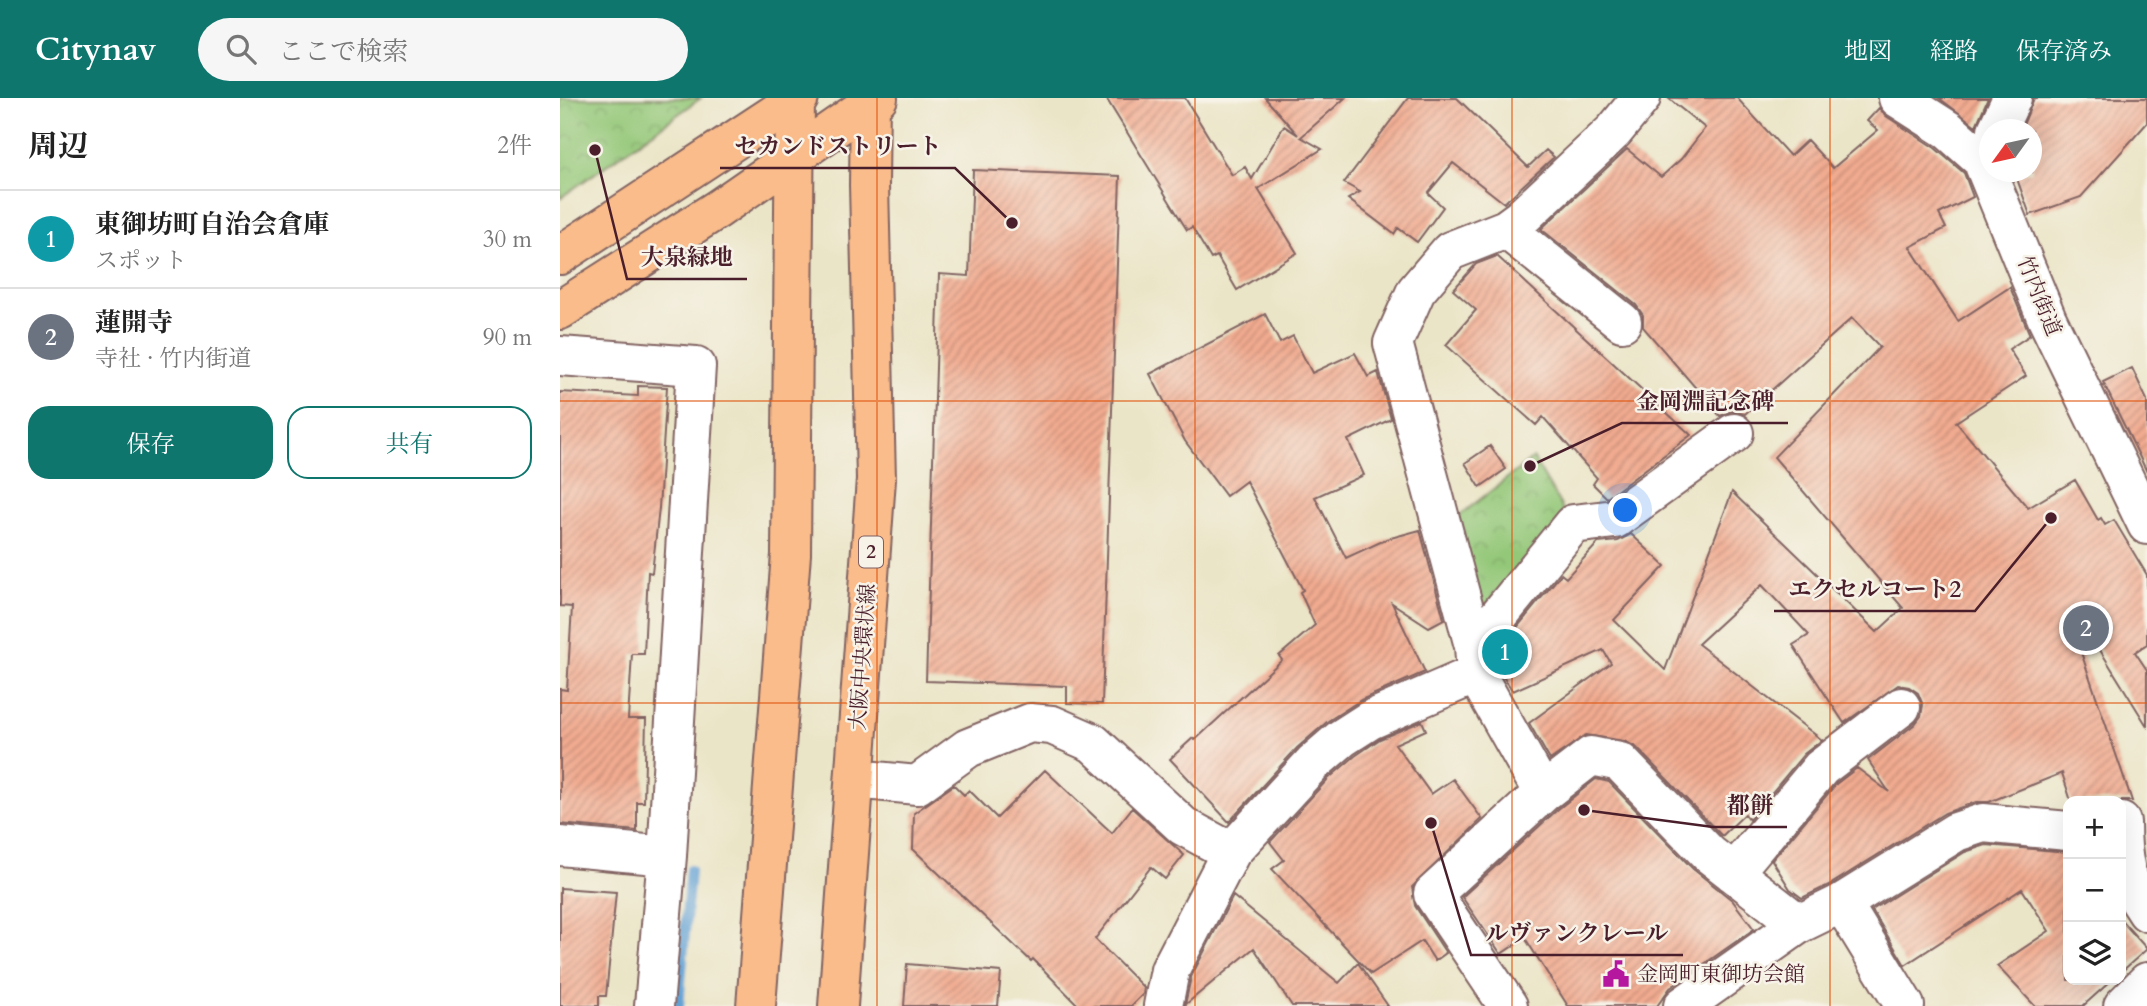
<!DOCTYPE html>
<html lang="ja">
<meta charset="utf-8">
<style>
body{margin:0;font-family:Cardo,"Noto Serif JP",serif;background:#f6f6f6;color:#222}
.controls{position:absolute;right:21px;bottom:21px;display:grid;overflow:hidden;border-radius:14px;box-shadow:0 7px 28px #0002}
.controls button{width:63px;height:63px;display:grid;place-items:center;padding:0;border:0;border-bottom:2px solid #e0e0e0;background:#fff;color:#222;font:35px sans-serif}
.compass{position:absolute;left:1419px;top:21px;width:63px;height:63px;border-radius:50%;background:#fff;box-shadow:0 7px 28px #0002;rotate:237deg}
.you{position:absolute;left:1066px;top:413px;width:24px;height:24px;margin:-18px;border:5px solid #fff;border-radius:50%;background:#1a73e8;box-shadow:0 0 0 10px #1a73e833}
.badge{display:grid;place-items:center;width:46px;height:46px;border-radius:50%;background:#0f766e;color:#fff;font-size:23px;font-weight:700}
.pin{position:absolute;translate:-50% -50%;border:4px solid #fff;box-shadow:0 2px 7px #0006}
.list{margin:0;padding:0;list-style:none}
h2{display:flex;justify-content:space-between;align-items:center;height:91px;margin:0;padding:0 28px;font-size:30px}
h2 small{font-size:23px;font-weight:400;color:#767676}
.list li{display:grid;grid-template-columns:46px 1fr auto;gap:21px;align-items:center;box-sizing:border-box;height:98px;padding:0 28px;border-top:2px solid #e0e0e0}
.list b{display:block;font-size:26px;white-space:nowrap}
.list p{margin:0;font-size:23px;white-space:nowrap;color:#767676}
.list em{font-size:23px;font-style:normal;color:#767676}
.actions{display:flex;gap:14px;padding:21px 28px}
.actions a{flex:1;padding:16px 0;border:2px solid #0f766e;border-radius:21px;text-align:center;font-size:24px;color:#0f766e}
.actions .main{background:#0f766e;color:#fff}
.icon{flex:none;width:38px;height:38px;fill:none;stroke:currentColor;stroke-width:2;stroke-linecap:round;stroke-linejoin:round}
.map{position:relative;flex:none;width:1587px;height:908px;overflow:hidden}
header{display:flex;align-items:center;gap:42px;box-sizing:border-box;height:98px;padding:0 35px;background:#0f766e;color:#fff}
header strong{font-size:33px}
nav{display:flex;gap:38px;margin-inline-start:auto;font-size:24px}
.search{width:490px;height:63px;background:#f6f6f6;display:flex;align-items:center;gap:18px;box-sizing:border-box;padding:0 24px;border-radius:38px;color:#767676;font-size:26px}
main{display:flex}
aside{flex:1;background:#fff}
.map>svg:first-child{display:block}
.park{fill:url(#park-crowns);stroke:#6f7452;stroke-width:2}
.lines{fill:none;stroke-linecap:round;stroke-linejoin:round}
.stream{stroke:#64a2d5;stroke-width:10}
.building{fill:url(#building-hatch)}
.minor-casing{stroke:#826462;stroke-width:42}
.major-casing{stroke:#826462;stroke-width:42}
.minor{stroke:#fff;stroke-width:38}
.major{stroke:#f9bc8a;stroke-width:38}
.grid{fill:none;stroke:#e0560e;stroke-width:2;stroke-opacity:0.55}
.labels{text-anchor:middle;dominant-baseline:central;stroke-width:5;stroke-linejoin:round;paint-order:stroke}
.shield{fill:#f7f3e8;stroke:#7e5f64;stroke-width:2}
.shield-label{font-size:19px;font-weight:bold;fill:#4a1f2b}
.street-label{font-size:21px;fill:#4a1f2b;stroke:#f7f3e8}
.poi-label{font-size:21px;fill:#4a1f2b;stroke:#f7f3e8;text-anchor:start}
.leader{fill:none;stroke:#4a1f2b;stroke-width:2.5}
.callout-dot{fill:#4a1f2b;stroke:#f7f3e8;stroke-width:2.5}
.callout-label{font-size:23px;text-anchor:middle;font-weight:bold;fill:#4a1f2b;stroke:#f7f3e8;stroke-width:5;stroke-linejoin:round;paint-order:stroke}
</style>
<header>
<strong>Citynav</strong>
<div class="search"><svg class="icon" aria-label="search" viewBox="0 0 24 24"><circle cx="10" cy="10" r="6"/><path d="M15 15l6 6"/></svg>ここで検索</div>
<nav><a>地図</a><a>経路</a><a>保存済み</a></nav>
</header>
<main>
<aside>
<h2>周辺<small>2件</small></h2>
<ul class="list">
<li><span class="badge" style="background:#0f9aa8">1</span><div><b>東御坊町自治会倉庫</b><p>スポット</p></div><em>30 m</em></li>
<li><span class="badge" style="background:#6b7280">2</span><div><b>蓮開寺</b><p>寺社 · 竹内街道</p></div><em>90 m</em></li>
</ul>
<div class="actions"><a class="main">保存</a><a>共有</a></div>
</aside>
<div class="map">
<svg width="1587" height="908" viewBox="0 0 1587 908">
<defs>
<pattern id="park-crowns" width="20" height="18" patternUnits="userSpaceOnUse" patternTransform="scale(1.75)"><rect width="20" height="18" fill="#94c879"/><path d="M2 6a3 3 0 1 1 6 0M12 15a3 3 0 1 1 6 0" fill="none" stroke="#81ab69"/></pattern>
<pattern id="building-hatch" width="6" height="6" patternUnits="userSpaceOnUse" patternTransform="scale(1.75)"><rect width="6" height="6" fill="#f1ab90"/><path d="M-1 1l2-2M0 6l6-6M5 7l2-2" fill="none" stroke="#c58b76"/></pattern>
</defs>
<rect width="100%" height="100%" fill="#f7f3e8"/>
<filter id="ink" filterUnits="userSpaceOnUse"><feTurbulence type="fractalNoise" baseFrequency=".0143" numOctaves="2"/><feDisplacementMap in="SourceGraphic" scale="14" xChannelSelector="R" yChannelSelector="G"/><feConvolveMatrix kernelMatrix="1 2 1 2 8 2 1 2 1" color-interpolation-filters="sRGB"/></filter>
<filter id="wash" filterUnits="userSpaceOnUse"><feTurbulence type="fractalNoise" baseFrequency=".00686" numOctaves="4" result="noise"/><feDisplacementMap in="SourceGraphic" scale="28" xChannelSelector="R" yChannelSelector="G"/><feGaussianBlur stdDeviation="1.57" result="paint"/><feColorMatrix in="noise" values="0 0 0 0 0 0 0 0 0 0 0 0 0 0 0 0 0 1.4 0 .05"/><feComposite in="paint" operator="in"/></filter>
<g filter="url(#wash)">
<rect width="100%" height="100%" fill="#ebe5c8"/>
<path class="park" d="M0,0H141L0,100Z
M973,360L1008,420L926,507L915,504L894,422Z"/>
<g class="lines">
<path class="stream" d="M119,908L130,772"/>
</g>
<g id="blocks">
<path class="building" d="M546,0H625L672,77L685,69L692,81L724,28L738,37L705,0H785L741,39L762,51L698,91L737,155L677,192L657,158L651,161L632,129L627,132Z
M848,0H897L968,69L986,52L994,59L944,105L893,65L868,95L883,109L857,144L838,130L834,136L788,101L800,94L784,85Z
M1108,0H1177L1230,58L1247,42L1273,70L1318,32L1307,23L1319,10L1326,18L1375,50L1404,75L1413,99L1379,116L1386,130L1350,149L1398,223L1450,189L1470,237L1449,251L1466,278L1396,324L1468,410L1515,382L1538,422L1541,420L1545,427L1554,422L1587,477V546L1575,554L1587,572V628L1522,523L1512,528L1572,703H1511L1502,675L1429,704H1416L1385,715L1271,786L1242,800L1230,791L1212,762L1276,686L1297,670L1329,694L1308,662L1355,626L1361,618L1363,607L1358,595L1349,589L1338,587L1284,625L1233,547L1249,537L1202,487L1138,546L1262,642L1244,656L1189,722L1185,716L1162,738L1076,649L1064,643L1026,637L990,662L969,625L1051,565L1043,552L953,593L937,570L936,555L1001,476L1006,480L1038,445L1058,443L1071,436L1105,468L1054,522L1105,572L1172,394L1317,534L1343,510L1214,359L1320,249L1292,220L1185,316L1172,313L1160,318L1083,229V217L1076,207L981,131L1067,51L1101,79L1121,61L1145,30Z
M1379,0H1428L1416,28Z
M1474,0H1587V25L1521,99L1470,117L1456,78L1453,79L1450,74H1472V32H1461Z
M413,72L560,78L542,606L507,605V588L366,583L379,176L409,178Z
M937,158L1131,337L1047,400L1033,386L1037,380L983,319L976,327L886,247L916,212L893,192L916,166Z
M705,216L720,245L733,238L752,275L795,255L808,279L818,274L831,321L788,342L804,377L755,399L786,460L827,441L860,432L884,521L869,529L832,505L865,574L801,602L768,623L737,650L669,724L610,661L633,640L635,642L722,562L719,558L755,527L740,494L743,492L686,383L666,398L625,343L590,276Z
M1572,270L1587,302V374L1543,284Z
M78,288L107,289L99,410L92,475L88,474L84,556H72L68,621H86L84,704H77V733L0,726V591L7,592L12,509L0,508V294L78,298Z
M930,348L946,371L920,389L905,365Z
M862,623L866,632L835,646L871,696L893,681L922,721L852,789L855,808L886,855L875,863L862,843L811,876L712,771L724,762L710,744L768,681L795,658L820,641Z
M485,672L552,735L572,710L624,757L605,781L591,769L535,841L584,890L583,896L571,908H519L473,861L471,863L353,751L354,715L394,687L404,697L409,692L437,720Z
M1036,681L1049,684L1133,771L1172,802L1194,831L1110,890L1097,908H1008L965,840L941,856L902,799L997,712Z
M1426,747L1508,754V882H1552L1523,908H1475L1437,868L1489,833L1462,791L1345,867L1312,812L1405,754Z
M0,790L56,794L46,898H39V908H0Z
M673,798L779,885L798,865L828,908H732L694,850L625,907L631,879Z
M1561,822L1587,851L1561,874Z
M347,866L441,874L438,908H344Z"/>
</g>
</g>
<g filter="url(#ink)">
<use href="#blocks" fill-opacity="0" stroke="#826462" stroke-width="2"/>
<g class="lines">
<defs>
<path id="minor" d="M1338,0L1388,32L1422,62L1487,221L1587,427
M1437,32L1452,0
M946,131L1062,224
M0,258L136,268L107,758L94,908
M914,548L1013,426L1055,421L1174,335
M295,681L357,687L408,650L470,625L492,627L533,645L623,728L671,754
M983,695L916,576L914,548L833,245L856,193L890,153L946,131L961,120L1054,33L1081,0
M1561,724C1561,762 1565,783 1587,814
M0,748L107,758
M1173,775L1261,670L1341,609
M1282,805L1345,908
M603,908L610,872L671,754L753,665L782,640L810,622L916,576
M948,908L873,796L983,695L1031,658L1060,664L1149,756L1239,826
M1123,908L1239,826L1282,805L1396,734L1423,725L1508,733
M1563,908L1587,884"/>
<path id="major" d="M0,157L239,0
M0,212L158,111L318,0
M196,908L231,456L235,0
M278,908L316,381L309,87L310,0"/>
</defs>
<use href="#minor" class="minor-casing"/>
<use href="#major" class="major-casing"/>
<use href="#minor" class="minor"/>
<use href="#major" class="major"/>
</g>
</g>
<path class="grid" d="M317,0V908M635,0V908M952,0V908M1270,0V908M0,303H1587M0,605H1587"/>
<defs>
<symbol id="civic-bare" viewBox="-9 -9 18 18"><path d="M-.6-6.5H3V-4.5H.6V-3L4-1V1h2V6H-6V1h2V-1L-.6-3ZM-1.2 2.5V6h2.4V2.5Z" fill="#b5179e" stroke="#f7f3e8" stroke-width="2.5" paint-order="stroke"/></symbol>
</defs>
<g fill-rule="evenodd">
<use href="#civic-bare" x="1037" y="857" width="38" height="38"/>
</g>
<g class="labels">
<rect class="shield" x="299" y="438.5" width="24" height="31" rx="5"/>
<g class="shield-label">
<text x="311" y="454">2</text>
</g>
<g class="street-label">
<text transform="translate(1479 198) rotate(68)">竹内街道</text>
<text transform="translate(303 559) rotate(-86)">大阪中央環状線</text>
</g>
<g class="poi-label">
<text x="1077" y="876">金岡町東御坊会館</text>
</g>
</g>
<path class="leader" d="M452 125L395 70H160M35 52L67 181H187M970 368L1062 325H1228M1491 420L1415 513H1214M1024 712L1153 729H1227M871 725L911 857H1123"/>
<g class="callout-dot">
<circle cx="452" cy="125" r="7"/>
<circle cx="35" cy="52" r="7"/>
<circle cx="970" cy="368" r="7"/>
<circle cx="1491" cy="420" r="7"/>
<circle cx="1024" cy="712" r="7"/>
<circle cx="871" cy="725" r="7"/>
</g>
<g class="callout-label">
<text x="278" y="56">セカンドストリート</text>
<text x="127" y="167">大泉緑地</text>
<text x="1145" y="311">金岡淵記念碑</text>
<text x="1315" y="499">エクセルコート2</text>
<text x="1190" y="715">都餅</text>
<text x="1017" y="843">ルヴァンクレール</text>
</g>
</svg>
<div class="controls">
<button>+</button>
<button>−</button>
<button><svg class="icon" aria-label="layers" viewBox="0 0 24 24"><path d="M12 4l9 5-9 5-9-5zM3 14l9 5 9-5"/></svg></button>
</div>
<svg class="compass" viewBox="-18 -18 36 36"><path d="M0-13l5 13h-10z" fill="#e53935"/><path d="M0 13l5-13h-10z" fill="#767676"/></svg>
<div class="you"></div>
<div class="pin badge" style="left:945px;top:554px;background:#0f9aa8">1</div>
<div class="pin badge" style="left:1526px;top:530px;background:#6b7280">2</div>
</div>
</main>
